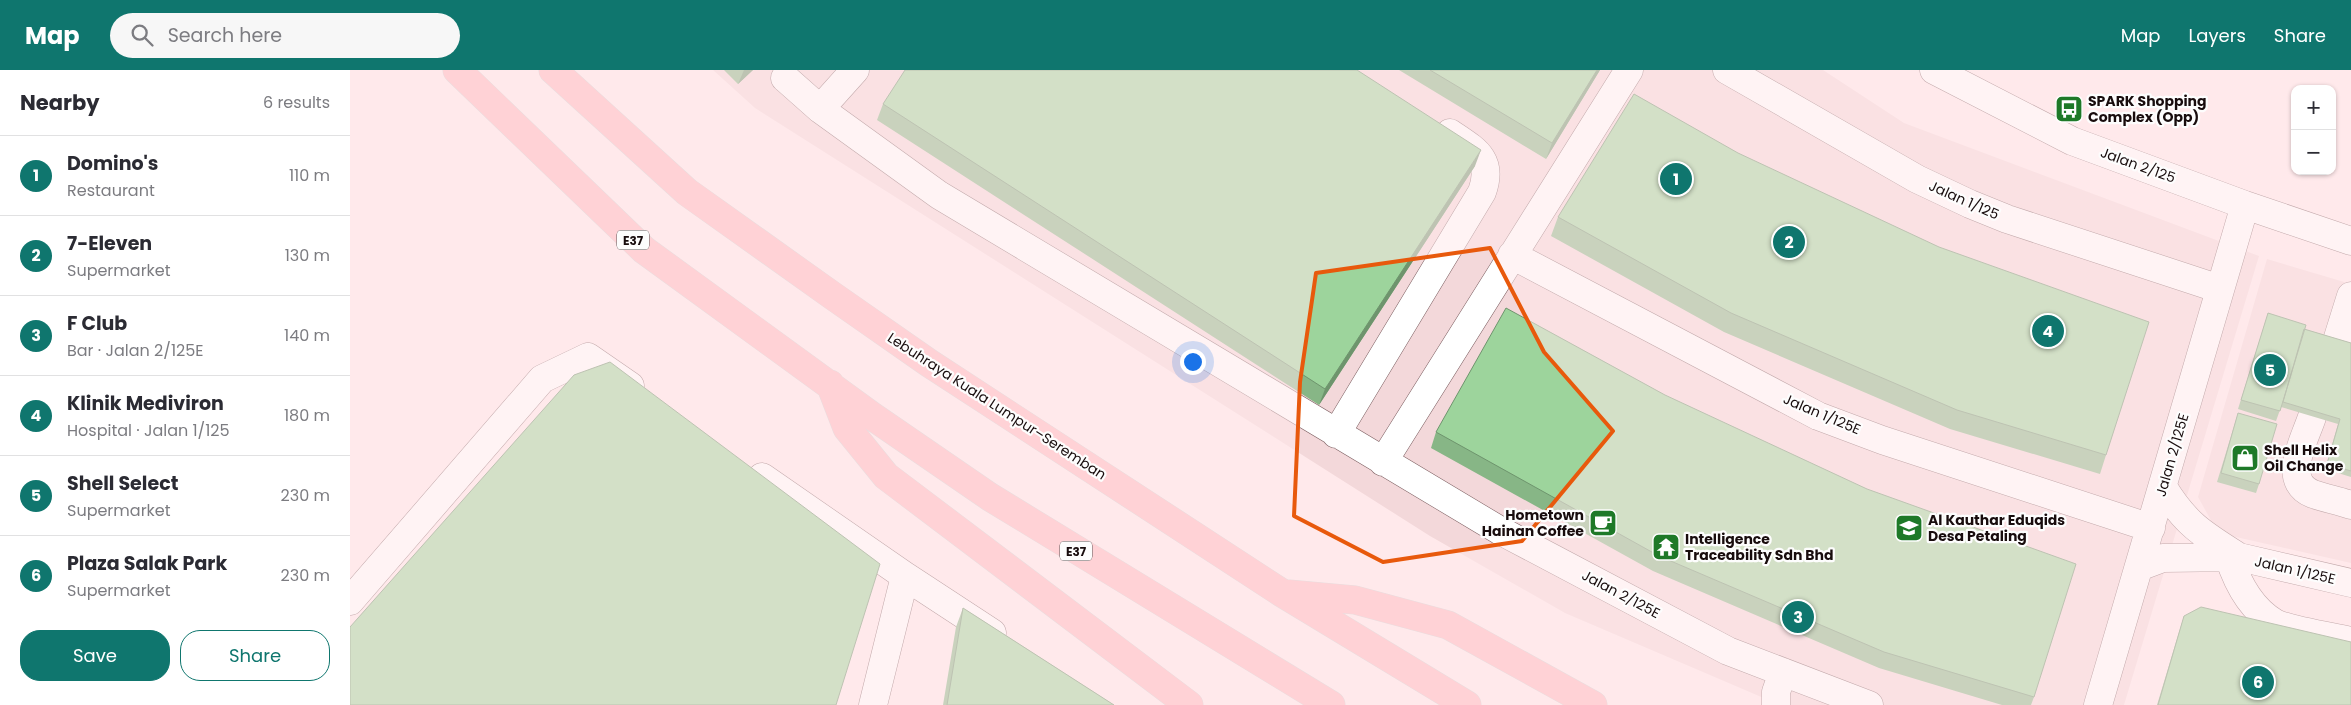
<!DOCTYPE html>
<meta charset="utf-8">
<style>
body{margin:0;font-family:Poppins,sans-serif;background:#f7f7f7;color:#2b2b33}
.controls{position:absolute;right:15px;top:15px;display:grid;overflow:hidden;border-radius:10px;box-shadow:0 1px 4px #0004}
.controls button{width:45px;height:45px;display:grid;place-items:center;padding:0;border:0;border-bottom:1px solid #e1e1e2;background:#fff;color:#2b2b33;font:25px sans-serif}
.you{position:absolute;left:842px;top:291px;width:18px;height:18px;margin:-12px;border:4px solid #fff;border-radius:50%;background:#1a73e8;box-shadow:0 0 0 8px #1a73e833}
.badge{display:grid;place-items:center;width:32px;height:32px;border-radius:50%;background:#0f766e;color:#fff;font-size:16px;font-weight:700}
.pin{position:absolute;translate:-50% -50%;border:2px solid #fff;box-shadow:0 1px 5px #0006}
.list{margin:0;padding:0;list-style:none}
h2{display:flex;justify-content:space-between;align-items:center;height:65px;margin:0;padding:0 20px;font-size:21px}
h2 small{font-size:16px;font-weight:400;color:#7c7c81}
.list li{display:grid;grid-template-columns:32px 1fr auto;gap:15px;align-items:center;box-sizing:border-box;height:80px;padding:0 20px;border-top:1px solid #e1e1e2}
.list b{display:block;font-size:19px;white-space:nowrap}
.list p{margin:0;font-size:16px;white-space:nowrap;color:#7c7c81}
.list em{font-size:16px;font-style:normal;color:#7c7c81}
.actions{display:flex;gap:10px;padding:15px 20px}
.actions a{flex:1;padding:11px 0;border:1px solid #0f766e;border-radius:20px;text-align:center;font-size:18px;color:#0f766e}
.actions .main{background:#0f766e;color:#fff}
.icon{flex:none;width:28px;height:28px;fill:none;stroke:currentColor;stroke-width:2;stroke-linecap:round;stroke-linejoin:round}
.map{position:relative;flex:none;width:2001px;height:635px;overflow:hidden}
header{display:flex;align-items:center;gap:30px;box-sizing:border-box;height:70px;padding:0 25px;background:#0f766e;color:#fff}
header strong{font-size:24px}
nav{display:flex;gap:28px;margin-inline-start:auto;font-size:18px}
.search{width:350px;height:45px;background:#f7f7f7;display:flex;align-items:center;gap:12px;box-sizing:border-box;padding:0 18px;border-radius:28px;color:#7c7c81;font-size:19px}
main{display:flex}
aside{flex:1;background:#fff}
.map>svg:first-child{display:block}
.built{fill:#f3d8da}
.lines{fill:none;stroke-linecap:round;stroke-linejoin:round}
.minor-casing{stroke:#7c5e60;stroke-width:29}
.highway-casing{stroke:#d1cecf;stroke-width:29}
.minor{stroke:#fff;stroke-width:28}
.highway{stroke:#ffb6bc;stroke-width:28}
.wall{fill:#87b686}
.shaded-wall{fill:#6e946d}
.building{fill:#9dd49c;stroke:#6e946d}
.marked{fill:none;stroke:#e8590c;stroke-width:4;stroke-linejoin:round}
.labels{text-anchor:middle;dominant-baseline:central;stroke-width:4.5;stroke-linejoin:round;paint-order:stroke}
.shield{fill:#fdfdfd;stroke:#5d5455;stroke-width:1}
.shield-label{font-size:12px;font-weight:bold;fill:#180c0d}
.poi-label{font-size:14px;font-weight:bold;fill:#180c0d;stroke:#fdfdfd;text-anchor:start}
.street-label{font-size:14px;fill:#180c0d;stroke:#fdfdfd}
</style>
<header>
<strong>Map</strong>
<div class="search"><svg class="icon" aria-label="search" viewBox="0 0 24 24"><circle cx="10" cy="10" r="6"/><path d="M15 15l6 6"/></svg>Search here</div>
<nav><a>Map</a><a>Layers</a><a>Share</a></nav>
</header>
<main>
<aside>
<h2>Nearby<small>6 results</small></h2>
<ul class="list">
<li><span class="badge">1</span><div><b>Domino's</b><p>Restaurant</p></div><em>110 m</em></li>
<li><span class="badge">2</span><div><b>7-Eleven</b><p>Supermarket</p></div><em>130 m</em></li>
<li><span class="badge">3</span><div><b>F Club</b><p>Bar · Jalan 2/125E</p></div><em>140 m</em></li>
<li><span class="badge">4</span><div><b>Klinik Mediviron</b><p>Hospital · Jalan 1/125</p></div><em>180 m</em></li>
<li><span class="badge">5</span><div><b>Shell Select</b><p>Supermarket</p></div><em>230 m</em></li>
<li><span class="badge">6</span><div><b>Plaza Salak Park</b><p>Supermarket</p></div><em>230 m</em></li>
</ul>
<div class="actions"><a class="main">Save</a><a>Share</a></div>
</aside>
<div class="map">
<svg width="2001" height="635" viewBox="0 0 2001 635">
<rect width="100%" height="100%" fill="#ffe9eb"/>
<path class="built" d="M363,0H1473L1554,53L1909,186L1774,635H1430L1215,543L1080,466L405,38Z
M1917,189L2001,214V493L1868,463L1848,427Z"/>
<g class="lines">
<defs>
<path id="minor" d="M1377,0L1567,109L1620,134L1657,149L1870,219
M1584,0L1722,71L1895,135L2001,171
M435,8L470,39L589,125L1149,460L1378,581L1519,635
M470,39L505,0
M1162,185L1468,346L1532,370L1801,458
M1986,274L2001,226
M1962,347C1955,369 1930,411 1963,424C1975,428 1989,431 2001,435
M986,364L1132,122C1144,89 1125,80 1100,63
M1033,392L1279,0
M412,407L555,506L523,635
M1813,417C1835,454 1854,465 1889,487
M1879,487C1887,512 1901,539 1925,553C1939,560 1983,567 2001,571
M1789,497L1813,488L1889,487L2001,513
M555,506L642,563
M0,531L192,309L238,287L280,316
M1426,635V622L1433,602
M1748,635L1895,135"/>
<path id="highway" d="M107,0L294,180L522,346L640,427L981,635
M203,0L337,122L483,226L579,293L932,523L1117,635
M480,314L497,358L536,406L839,635
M939,524L1005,530L1098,555L1243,635"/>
</defs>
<use href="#minor" class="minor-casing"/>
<use href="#highway" class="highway-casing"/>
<use href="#minor" class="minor"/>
<use href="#highway" class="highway"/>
</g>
<path class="wall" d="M374,0H403L388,14Z
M1049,0H1250L1196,89Z
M533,34L1125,96L969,335L527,50Z
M1208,147L1756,385L1750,404L1600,359L1374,262L1201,166Z
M1918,243L1954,259L2001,273V407L1975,399L1988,354L1931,337L1926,351L1888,339Z
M1888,343L1909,414L1906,423L1867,412Z
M1086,362L1684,627L1681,635H1652L1529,598L1303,501L1081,378Z
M613,538L764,635H593L606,557Z
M1834,546L2001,635H1807L1829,562Z"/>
<path class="shaded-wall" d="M394,0H403L388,14Z
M1247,0H1250L1196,89L1202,73Z
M1131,80L1125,96L969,335L975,319Z"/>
<path class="building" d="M555,0H1007L1131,80L975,319L533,34Z
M1080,0H1247L1202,73Z
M1284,24L1388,83L1589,177L1799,252L1756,385L1607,340L1381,243L1208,147Z
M1156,238L1315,325L1517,419L1726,494L1684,627L1534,582L1309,486L1086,362Z
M1918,243L1956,255L1930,341L1891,330Z
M1954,259L2001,273V401L1977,394L1990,349L1933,332Z
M260,292L530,494L486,635H0V557L224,305Z
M1888,343L1927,354L1909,414L1871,403Z
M1851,537L2001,572V635H1808L1834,546Z
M613,538L764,635H597Z"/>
<path d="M0 0H2001V635H0ZM1140,178L1194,282L1263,361L1172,471L1033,492L944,446L950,312L966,203Z" fill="#ffe9eb" fill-opacity=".55" fill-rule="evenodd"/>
<path class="marked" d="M1140,178L1194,282L1263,361L1172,471L1033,492L944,446L950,312L966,203Z"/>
<defs>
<symbol id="bus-square" viewBox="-11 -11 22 22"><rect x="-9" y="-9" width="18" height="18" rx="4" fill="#1e7928" stroke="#fdfdfd"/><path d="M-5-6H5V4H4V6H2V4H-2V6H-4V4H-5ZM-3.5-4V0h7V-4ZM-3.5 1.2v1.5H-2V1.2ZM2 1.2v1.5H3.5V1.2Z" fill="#fff"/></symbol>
<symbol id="shop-square" viewBox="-11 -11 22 22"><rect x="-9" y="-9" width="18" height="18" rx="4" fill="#1e7928" stroke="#fdfdfd"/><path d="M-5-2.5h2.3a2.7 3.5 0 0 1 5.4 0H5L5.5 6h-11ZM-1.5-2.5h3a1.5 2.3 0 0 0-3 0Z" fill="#fff"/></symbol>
<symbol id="cafe-square" viewBox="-11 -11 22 22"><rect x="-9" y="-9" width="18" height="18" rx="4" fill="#1e7928" stroke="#fdfdfd"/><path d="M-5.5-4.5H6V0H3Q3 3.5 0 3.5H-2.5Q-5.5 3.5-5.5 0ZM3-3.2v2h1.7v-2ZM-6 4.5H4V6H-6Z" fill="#fff"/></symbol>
<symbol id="school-square" viewBox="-11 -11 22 22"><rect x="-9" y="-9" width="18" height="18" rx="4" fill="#1e7928" stroke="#fdfdfd"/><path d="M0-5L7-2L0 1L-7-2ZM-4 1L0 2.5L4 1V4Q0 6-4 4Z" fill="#fff"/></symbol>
<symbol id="temple-square" viewBox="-11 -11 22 22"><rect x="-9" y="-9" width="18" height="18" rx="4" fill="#1e7928" stroke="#fdfdfd"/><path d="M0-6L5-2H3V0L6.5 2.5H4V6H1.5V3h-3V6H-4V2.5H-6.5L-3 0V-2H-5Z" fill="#fff"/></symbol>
</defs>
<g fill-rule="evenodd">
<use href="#bus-square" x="1703" y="23" width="32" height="32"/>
<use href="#shop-square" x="1879" y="372" width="32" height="32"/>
<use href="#cafe-square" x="1237" y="437" width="32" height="32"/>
<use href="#school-square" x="1543" y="442" width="32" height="32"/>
<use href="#temple-square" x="1300" y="461" width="32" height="32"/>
</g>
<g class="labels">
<g class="shield">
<rect x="267" y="160.5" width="32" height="19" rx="4"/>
<rect x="710" y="471.5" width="32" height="19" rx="4"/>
</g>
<g class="shield-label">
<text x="283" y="170">E37</text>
<text x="726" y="481">E37</text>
</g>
<g class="poi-label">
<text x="1738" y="31">SPARK Shopping<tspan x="1738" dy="16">Complex (Opp)</tspan></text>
<text x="1914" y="380">Shell Helix<tspan x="1914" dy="16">Oil Change</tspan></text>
<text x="1234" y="445" text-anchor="end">Hometown<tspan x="1234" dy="16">Hainan Coffee</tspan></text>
<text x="1578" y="450">Al Kauthar Eduqids<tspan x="1578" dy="16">Desa Petaling</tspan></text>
<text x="1335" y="469">Intelligence<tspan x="1335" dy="16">Traceability Sdn Bhd</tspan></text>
</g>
<g class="street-label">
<text transform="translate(1788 95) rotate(20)">Jalan 2/125</text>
<text transform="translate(1614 130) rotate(24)">Jalan 1/125</text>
<text transform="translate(647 336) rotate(33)">Lebuhraya Kuala Lumpur–Seremban</text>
<text transform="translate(1472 344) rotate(23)">Jalan 1/125E</text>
<text transform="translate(1822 385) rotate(-74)">Jalan 2/125E</text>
<text transform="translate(1945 500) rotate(13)">Jalan 1/125E</text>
<text transform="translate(1271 524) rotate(28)">Jalan 2/125E</text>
</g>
</g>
</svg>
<div class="controls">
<button>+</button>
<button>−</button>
</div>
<div class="you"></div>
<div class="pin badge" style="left:1326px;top:109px">1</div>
<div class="pin badge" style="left:1439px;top:172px">2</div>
<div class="pin badge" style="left:1448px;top:547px">3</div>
<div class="pin badge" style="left:1698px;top:261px">4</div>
<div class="pin badge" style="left:1920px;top:300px">5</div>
<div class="pin badge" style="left:1908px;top:612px">6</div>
</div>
</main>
